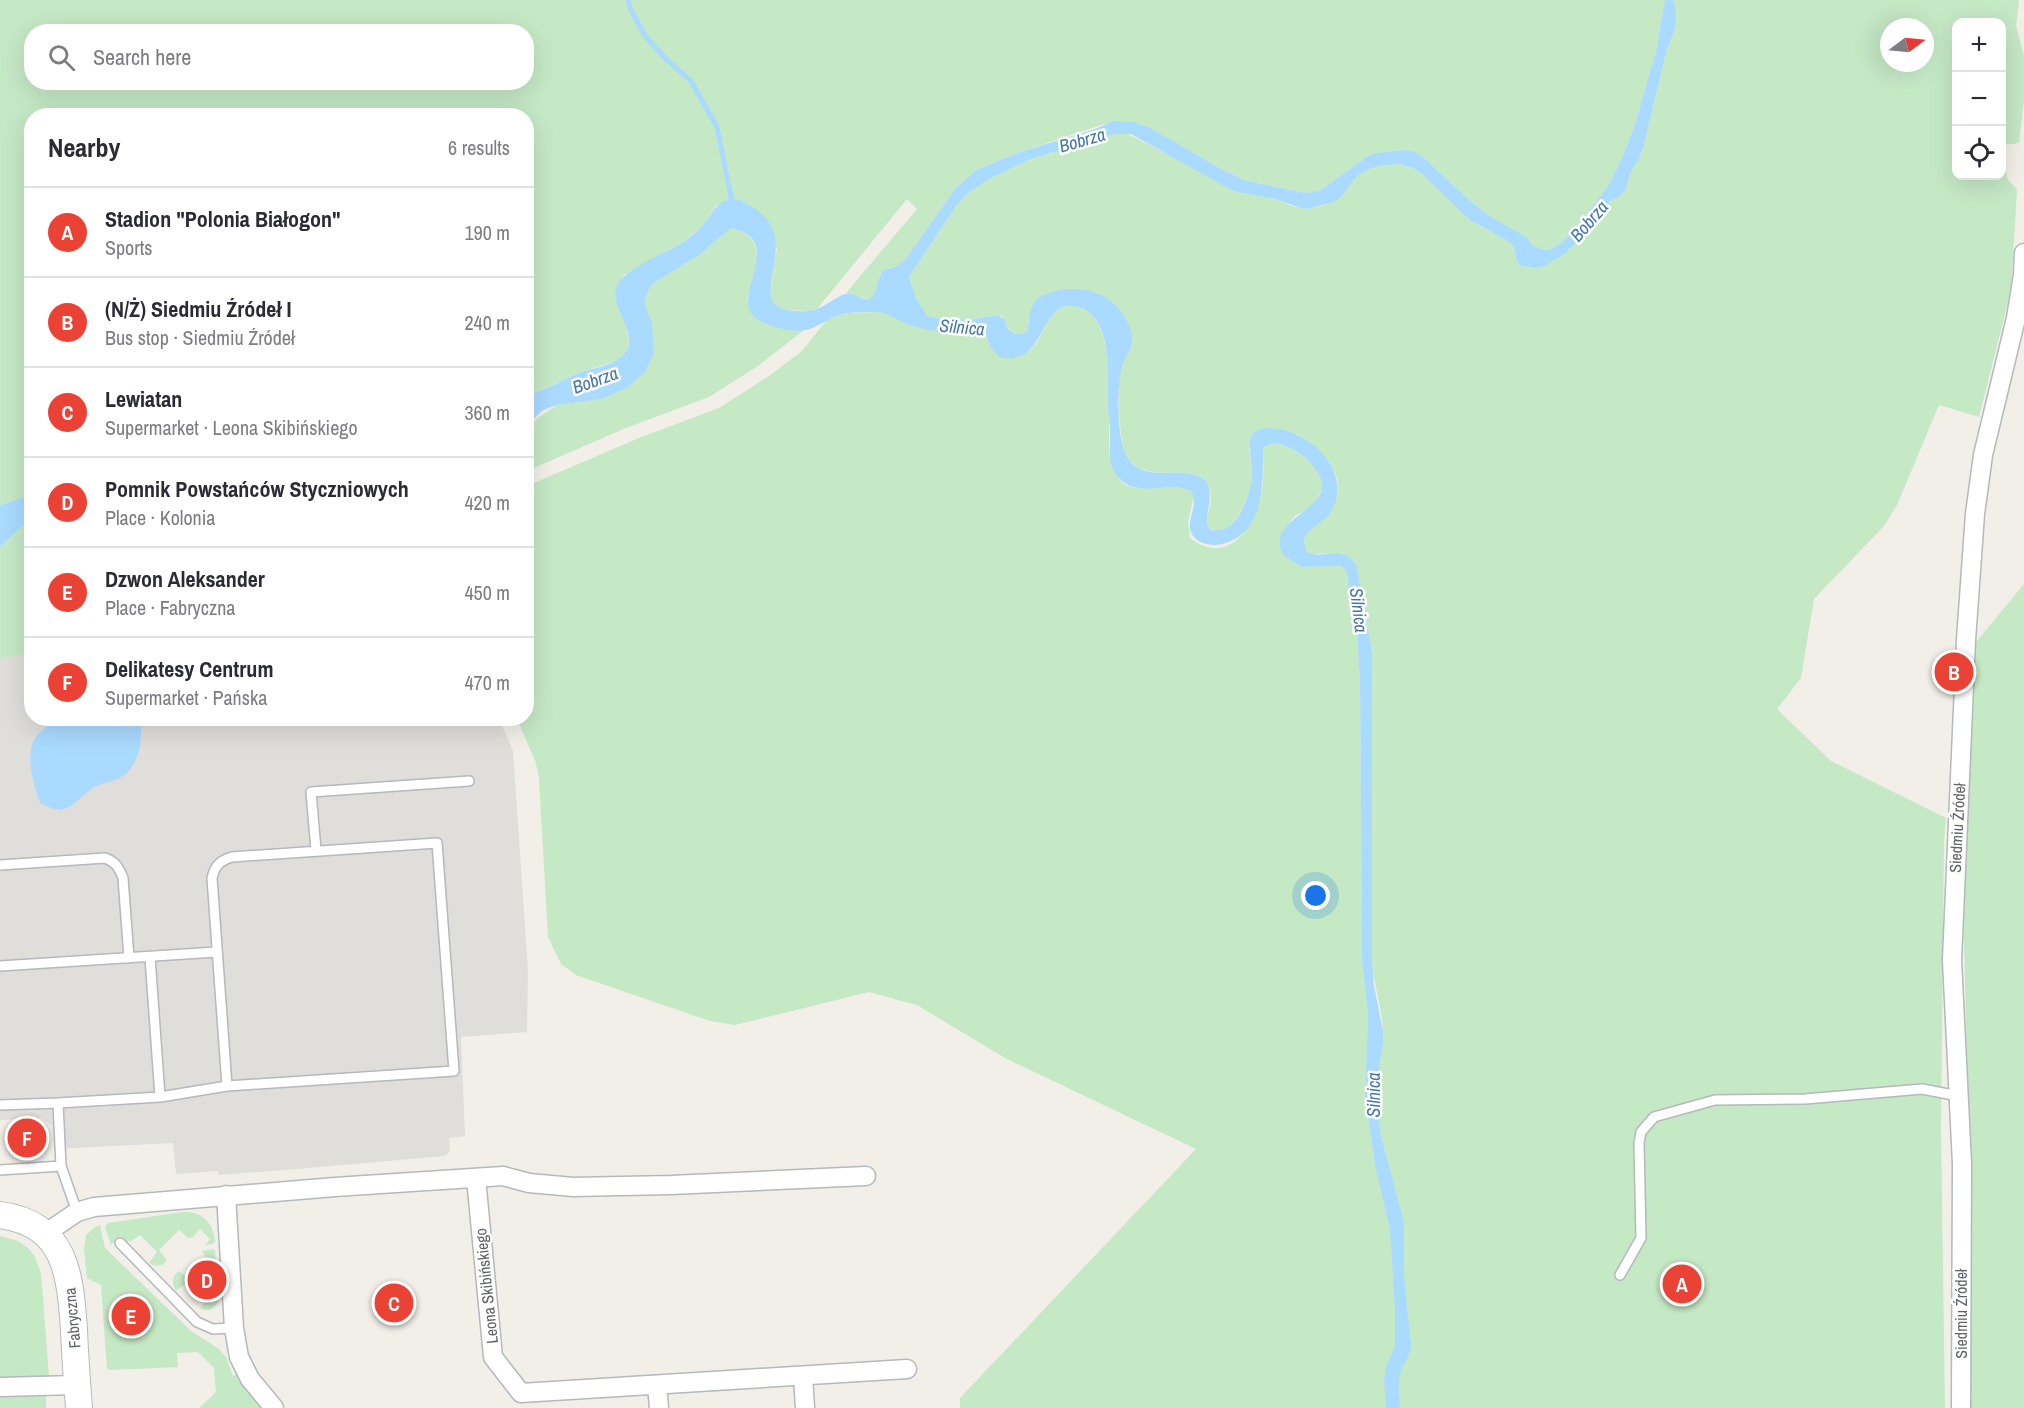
<!DOCTYPE html>
<meta charset="utf-8">
<style>
body{margin:0;font-family:"Archivo Narrow",sans-serif;background:#f2f2f3;color:#2b2b33}
.controls{position:absolute;right:18px;top:18px;display:grid;overflow:hidden;border-radius:12px;box-shadow:0 6px 24px #0002}
.controls button{width:54px;height:54px;display:grid;place-items:center;padding:0;border:0;border-bottom:2px solid #e1e1e2;background:#fff;color:#2b2b33;font:30px sans-serif}
.compass{position:absolute;left:1880px;top:18px;width:54px;height:54px;border-radius:50%;background:#fff;box-shadow:0 6px 24px #0002;rotate:74deg}
.you{position:absolute;left:1316px;top:896px;width:21px;height:21px;margin:-15px;border:4px solid #fff;border-radius:50%;background:#1a73e8;box-shadow:0 0 0 9px #1a73e833}
.badge{display:grid;place-items:center;width:39px;height:39px;border-radius:50%;background:#ea4335;color:#fff;font-size:20px;font-weight:700}
.pin{position:absolute;translate:-50% -50%;border:3px solid #fff;box-shadow:0 2px 6px #0006}
.list{margin:0;padding:0;list-style:none}
h2{display:flex;justify-content:space-between;align-items:center;height:78px;margin:0;padding:0 24px;font-size:26px}
h2 small{font-size:20px;font-weight:400;color:#7c7c81}
.list li{display:grid;grid-template-columns:39px 1fr auto;gap:18px;align-items:center;box-sizing:border-box;height:90px;padding:0 24px;border-top:2px solid #e1e1e2}
.list b{display:block;font-size:22px;white-space:nowrap}
.list p{margin:0;font-size:20px;white-space:nowrap;color:#7c7c81}
.list em{font-size:20px;font-style:normal;color:#7c7c81}
.icon{flex:none;width:33px;height:33px;fill:none;stroke:currentColor;stroke-width:2;stroke-linecap:round;stroke-linejoin:round}
.map{position:relative;flex:none;width:2024px;height:1408px;overflow:hidden}
.search{position:absolute;background:#fff;box-shadow:0 6px 24px #0002;left:24px;top:24px;width:510px;height:66px;display:flex;align-items:center;gap:15px;box-sizing:border-box;padding:0 21px;border-radius:24px;color:#7c7c81;font-size:22px}
.panel{position:absolute;background:#fff;box-shadow:0 6px 24px #0002;left:24px;top:108px;width:510px;height:618px;border-radius:24px}
.map>svg:first-child{display:block}
.industrial{fill:#e0deda}
.green{fill:#c5e8c5;fill-rule:evenodd}
.water{fill:#aadaff}
.lines{fill:none;stroke-linecap:round;stroke-linejoin:round}
.stream{stroke:#aadaff;stroke-width:5}
.service-casing{stroke:#b5b8bc;stroke-width:12}
.minor-casing{stroke:#b5b8bc;stroke-width:21}
.secondary-casing{stroke:#b6babf;stroke-width:28}
.service{stroke:#fff;stroke-width:9}
.minor{stroke:#fff;stroke-width:18}
.secondary{stroke:#fff;stroke-width:26}
.labels{text-anchor:middle;dominant-baseline:central;stroke-width:5;stroke-linejoin:round;paint-order:stroke}
.street-label{font-size:16px;fill:#5f6368;stroke:#fff}
.water-label{font-size:18px;font-style:italic;fill:#4174aa;stroke:#fff}
</style>
<div class="map">
<svg width="2024" height="1408" viewBox="0 0 2024 1408">
<rect width="100%" height="100%" fill="#f1efe8"/>
<path class="industrial" d="M31,655L32,718L499,719L513,751L528,971L527,1032L461,1037L465,1136L449,1138L450,1152L444,1156L297,1169L218,1175V1171L176,1174L173,1143L54,1149L52,1126L42,1118L0,1120V658Z"/>
<path class="green" d="M0,0H1665L1656,51L1636,121L1625,151L1610,183L1587,214L1575,230L1561,243L1553,248L1546,250L1538,248L1531,244L1527,237L1491,217L1469,200L1423,157L1413,151L1405,150L1377,153L1368,156L1321,190L1306,193L1247,181L1223,170L1152,129L1104,124L1020,152L976,170L955,189L905,260L896,267L883,270C876,279 879,287 875,295C869,305 855,293 846,293L917,209L907,199L817,309L808,311L788,310L778,308L773,303L770,294L777,248L731,199L716,206L703,225L682,243L624,275L615,296L626,323L629,342L627,352L618,360L578,373L527,397L526,116H32L31,495L0,505ZM32,32H526V82H32Z
M1673,0H2019L2016,26L2024,56V100L2019,143L2004,145L2007,178L2017,190L2011,290L1979,417L1939,405L1897,505L1884,526L1814,599L1801,678L1777,709L1831,761L1946,818L1944,843L1941,1130L1945,1408H960V1398L1196,1149L1005,1058L917,1005L869,992L735,1025L710,1021L576,975L561,964L548,937L539,779L536,763L517,719L526,718L527,486L639,438L719,408L769,376L802,351L826,321L837,316L849,313L878,312L890,315L906,323L944,332L980,333L986,335L990,347L999,357C1006,357 1015,357 1022,355C1048,345 1042,303 1075,306C1120,310 1108,420 1109,451C1109,459 1116,475 1121,481C1134,496 1171,481 1191,491L1194,496L1188,522L1190,538C1232,570 1259,520 1263,482C1264,471 1263,460 1263,449C1277,432 1316,462 1321,478C1322,481 1322,485 1323,488L1312,507L1295,516L1289,523L1284,556L1302,567L1341,566L1346,570L1348,576L1352,615L1357,629L1360,685L1362,962L1368,1014L1365,1098L1375,1164L1388,1162C1381,1135 1374,1107 1377,1079C1379,1064 1384,1049 1383,1033C1383,1009 1373,984 1372,959V652L1357,567L1343,553L1312,554L1307,552L1304,542C1306,530 1314,529 1321,521C1356,484 1331,458 1297,434L1249,448C1250,457 1252,467 1252,476C1252,494 1231,546 1207,526C1205,516 1212,506 1211,495C1207,453 1149,490 1128,458C1118,444 1117,384 1121,367C1126,352 1137,348 1130,329C1125,313 1108,303 1097,292L1028,320V330C1014,340 1006,328 1002,316L998,315C967,320 958,324 927,316L916,298L909,277L956,206L968,193L991,178L1031,159L1114,134L1126,133L1243,193L1275,199L1292,206L1308,209L1326,205L1356,177L1365,171L1378,166L1399,164L1413,168L1422,174L1478,225L1509,242L1514,248L1517,262L1522,266L1536,268L1545,266L1567,252L1596,222L1610,201L1618,198L1626,189L1630,173L1639,159L1644,145L1667,49C1673,36 1679,14 1673,0ZM1956,22H2002V176H1956ZM1889,27H1925V63H1889Z
M731,228C771,237 755,272 747,300L792,330H804L758,366L709,397L621,430L527,471V429L538,418L557,405L602,399L627,388L647,311L645,304L646,296L652,284L698,256Z
M31,518V655L0,658V547Z
M2024,584V1408H1970L1969,1148L1963,898L1976,642Z
M183,1212C202,1211 214,1223 215,1242L212,1244L205,1245L210,1239L200,1229L193,1237L188,1238L179,1230L159,1250L167,1260C163,1267 155,1267 149,1263L157,1252L140,1235C132,1241 127,1245 119,1237L111,1245L105,1227L108,1223Z
M100,1225L105,1248L191,1331L219,1349L226,1357L233,1376L237,1374L249,1393L262,1408H199L216,1392L214,1368L198,1352L177,1353L178,1367L111,1370L107,1369L101,1285L87,1278L84,1249L86,1235L95,1227Z
M0,1236L18,1241L28,1248L35,1257L41,1273L49,1376L34,1379L0,1377Z
M213,1249L215,1251L216,1260L209,1261V1274L217,1273V1274L201,1276L199,1281L201,1286L218,1287V1290L208,1288V1301H219C215,1308 208,1313 200,1308L206,1301L188,1282L177,1290L175,1289C172,1283 172,1275 179,1271L189,1280L208,1261L202,1251Z
M46,1394V1408H0V1396Z"/>
<path class="water" d="M1665,0H1673C1680,17 1674,34 1667,49L1644,145L1639,159L1630,173L1626,189L1618,198L1610,201L1596,222L1567,252L1545,266L1536,268L1522,266L1517,262L1514,248L1509,242L1470,220L1422,174L1413,168L1399,164L1378,166L1365,171L1356,177L1340,198L1334,202L1308,209L1301,208L1275,199L1233,191L1131,134H1114L1031,159L991,178L968,193L956,206L909,277L916,298L927,316C958,324 968,320 998,315L1004,319L1008,329C1014,335 1021,336 1028,330C1028,321 1030,308 1036,300C1042,294 1053,292 1061,290C1092,285 1119,298 1130,328C1138,349 1123,354 1121,371C1117,391 1117,432 1125,452C1135,478 1162,472 1184,473C1239,476 1184,535 1220,530C1228,529 1233,523 1238,517C1245,506 1250,492 1252,479C1254,456 1236,423 1278,429C1313,434 1352,473 1332,510C1325,524 1306,527 1304,542L1307,552C1326,561 1342,541 1357,567L1372,652V959L1374,986L1383,1031V1045L1377,1080L1376,1104L1382,1139L1404,1223V1277L1411,1346C1410,1355 1406,1360 1402,1368C1397,1380 1399,1396 1400,1408H1386L1384,1379L1386,1367L1395,1346V1309L1390,1229L1375,1164L1365,1098L1368,1014L1362,962L1360,685L1357,629L1349,601L1348,576L1346,570L1341,566L1302,567L1284,556C1264,524 1318,512 1322,489C1327,468 1278,430 1263,449C1263,483 1265,534 1222,544C1214,546 1203,545 1196,539C1180,525 1201,508 1191,491C1169,480 1140,498 1121,480C1105,466 1111,447 1110,429C1110,421 1108,414 1108,406C1108,378 1113,317 1079,307C1037,295 1049,369 999,357L990,347L986,335C973,331 959,334 945,332C933,331 917,328 905,323C895,319 887,312 875,312C867,312 856,312 848,313C835,315 822,324 810,329C795,334 770,327 757,319C726,299 790,241 731,228L698,256L652,284L646,296L645,304L652,324L654,353L645,372L627,388L602,399L557,405L543,410L527,425V397C543,390 559,382 576,374C590,368 615,366 625,353C640,335 610,306 616,289C622,268 664,255 682,243C689,238 696,232 702,226C712,215 715,202 731,199C739,198 746,203 752,207C782,225 777,249 772,278C771,286 769,293 772,300C778,313 806,313 817,309C827,305 836,297 845,294C855,291 863,303 871,298C877,295 877,278 883,270L896,267L905,260L955,189L976,170L1020,152L1095,129L1113,121L1134,122L1152,129L1223,170L1247,181L1306,193L1321,190L1368,156L1376,153L1405,150L1413,151L1423,157L1469,200L1491,217L1527,237L1531,244L1538,248L1546,250L1553,248L1561,243L1575,230L1587,214L1610,183L1625,151L1636,121L1656,51Z
M31,495V518L0,547V505Z
M54,719H141C141,736 142,755 130,769C120,783 106,780 93,788C72,802 69,819 40,803C34,785 25,758 34,740C39,732 49,726 54,719Z"/>
<g class="lines">
<path class="stream" d="M628,0L630,8L645,36L665,58L691,81L717,127L733,206"/>
<defs>
<path id="service" d="M437,843L454,1071L227,1086L212,878C215,866 219,861 232,857Z
M316,850L311,792L469,781
M0,865L105,858C116,862 119,868 123,878L129,958
M0,966L216,952
M160,1097L227,1086
M0,1105L58,1103
M0,1170L61,1166
M77,1212L61,1166L58,1103L160,1097L150,957
M120,1243L197,1322L213,1329L234,1328
M1620,1275L1641,1238L1639,1143L1641,1132L1654,1117L1715,1100L1805,1099L1922,1089L1959,1096"/>
<path id="minor" d="M476,1178L493,1357L521,1393L907,1369
M226,1195L234,1328L239,1357L250,1379L274,1408
M46,1233L77,1212L94,1207L335,1187L503,1176L529,1183L573,1187L671,1185L866,1176
M803,1376L805,1408
M657,1385L659,1408
M0,1387L77,1385
M1961,1408L1962,1164L1952,960L1966,640L1975,514L1983,455L2016,318L2023,275L2024,253"/>
<path id="secondary" d="M0,1215C66,1224 70,1274 74,1329C75,1356 77,1382 79,1408"/>
</defs>
<use href="#service" class="service-casing"/>
<use href="#minor" class="minor-casing"/>
<use href="#secondary" class="secondary-casing"/>
<use href="#service" class="service"/>
<use href="#minor" class="minor"/>
<use href="#secondary" class="secondary"/>
</g>
<g class="labels">
<g class="street-label">
<text transform="translate(1957 828) rotate(-87)">Siedmiu Źródeł</text>
<text transform="translate(486 1286) rotate(-96)">Leona Skibińskiego</text>
<text transform="translate(1961 1314) rotate(-90)">Siedmiu Źródeł</text>
<text transform="translate(72 1318) rotate(-95)">Fabryczna</text>
</g>
<g class="water-label">
<text transform="translate(1082 140) rotate(-16)">Bobrza</text>
<text transform="translate(1589 221) rotate(-49)">Bobrza</text>
<text transform="translate(962 327) rotate(5)">Silnica</text>
<text transform="translate(595 380) rotate(-20)">Bobrza</text>
<text transform="translate(1359 610) rotate(83)">Silnica</text>
<text transform="translate(1373 1095) rotate(-90)">Silnica</text>
</g>
</g>
</svg>
<div class="controls">
<button>+</button>
<button>−</button>
<button><svg class="icon" aria-label="locate" viewBox="0 0 24 24"><circle cx="12" cy="12" r="6"/><path d="M12 2v4M12 18v4M2 12h4M18 12h4"/></svg></button>
</div>
<svg class="compass" viewBox="-18 -18 36 36"><path d="M0-13l5 13h-10z" fill="#e53935"/><path d="M0 13l5-13h-10z" fill="#7c7c81"/></svg>
<div class="you"></div>
<div class="pin badge" style="left:1682px;top:1284px">A</div>
<div class="pin badge" style="left:1954px;top:672px">B</div>
<div class="pin badge" style="left:394px;top:1303px">C</div>
<div class="pin badge" style="left:207px;top:1280px">D</div>
<div class="pin badge" style="left:131px;top:1316px">E</div>
<div class="pin badge" style="left:27px;top:1138px">F</div>
<div class="search"><svg class="icon" aria-label="search" viewBox="0 0 24 24"><circle cx="10" cy="10" r="6"/><path d="M15 15l6 6"/></svg>Search here</div>
<section class="panel">
<h2>Nearby<small>6 results</small></h2>
<ul class="list">
<li><span class="badge">A</span><div><b>Stadion &quot;Polonia Białogon&quot;</b><p>Sports</p></div><em>190 m</em></li>
<li><span class="badge">B</span><div><b>(N/Ż) Siedmiu Źródeł I</b><p>Bus stop · Siedmiu Źródeł</p></div><em>240 m</em></li>
<li><span class="badge">C</span><div><b>Lewiatan</b><p>Supermarket · Leona Skibińskiego</p></div><em>360 m</em></li>
<li><span class="badge">D</span><div><b>Pomnik Powstańców Styczniowych</b><p>Place · Kolonia</p></div><em>420 m</em></li>
<li><span class="badge">E</span><div><b>Dzwon Aleksander</b><p>Place · Fabryczna</p></div><em>450 m</em></li>
<li><span class="badge">F</span><div><b>Delikatesy Centrum</b><p>Supermarket · Pańska</p></div><em>470 m</em></li>
</ul>
</section>
</div>
